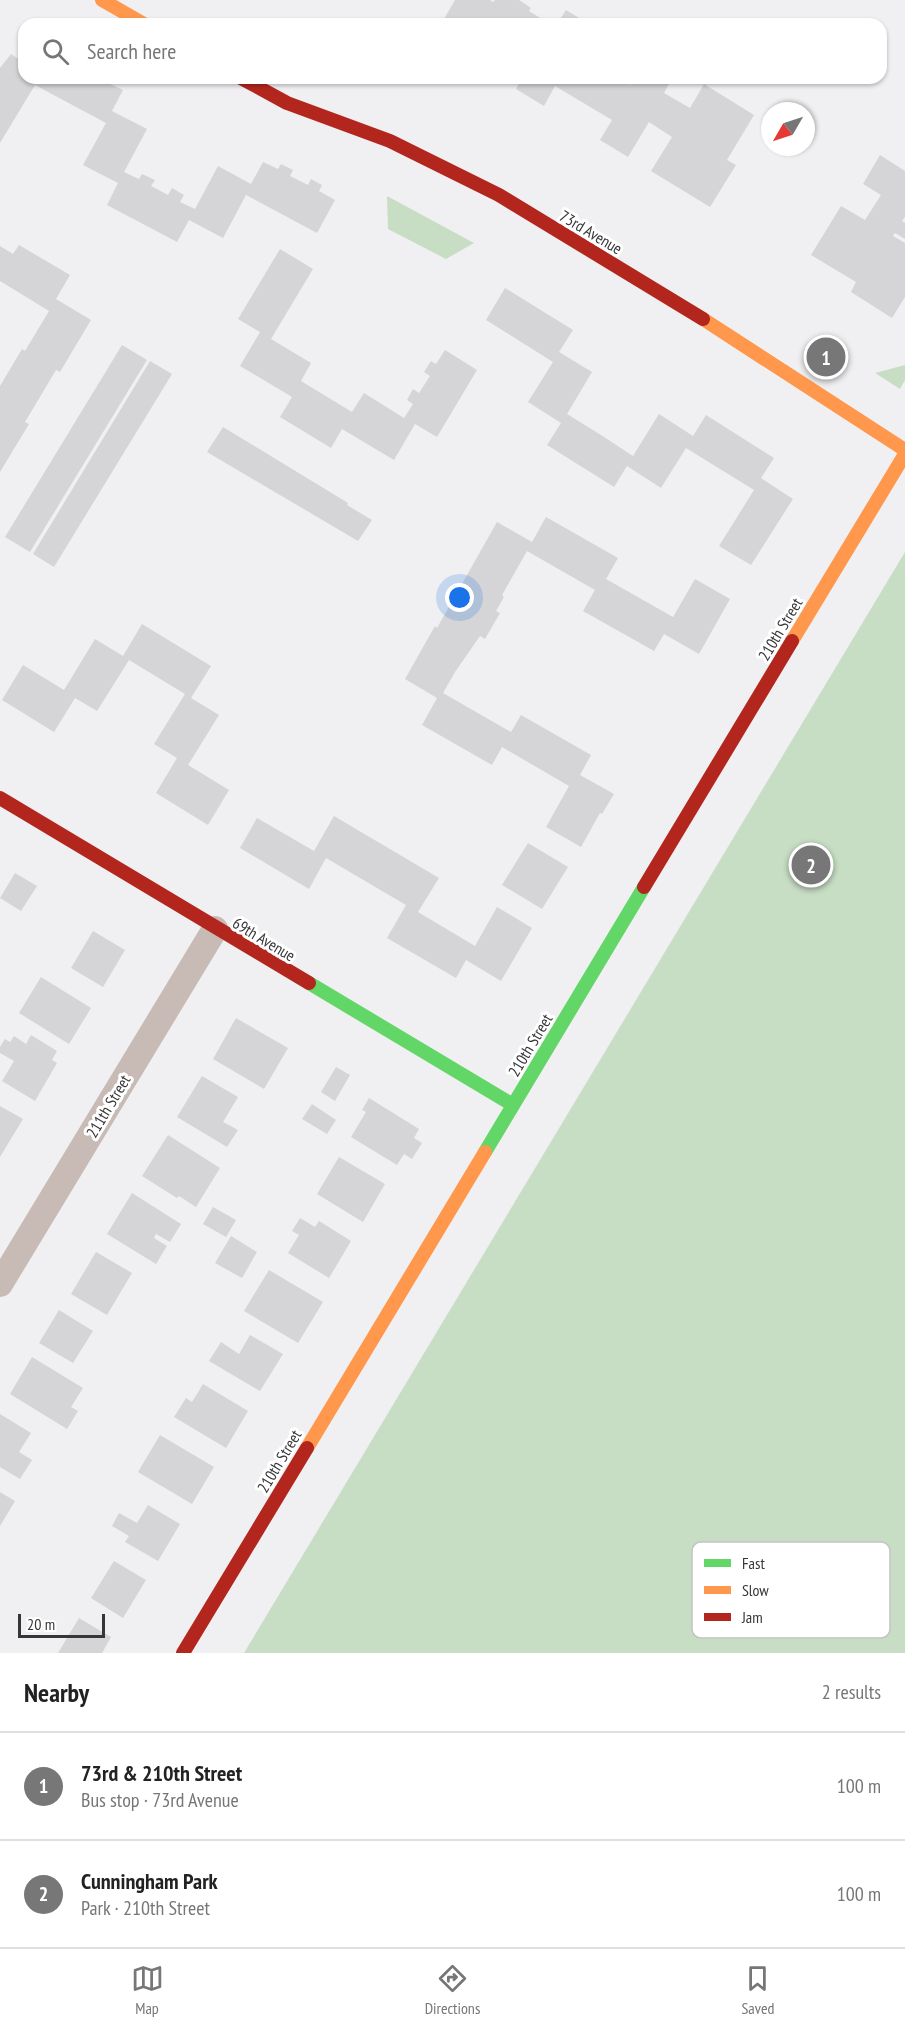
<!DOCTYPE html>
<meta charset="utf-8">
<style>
body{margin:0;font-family:"PT Sans Narrow",sans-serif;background:#f6f6f6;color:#222}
.compass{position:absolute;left:761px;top:102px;width:54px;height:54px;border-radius:50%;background:#fff;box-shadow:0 2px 4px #0004;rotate:231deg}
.scale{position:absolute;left:18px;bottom:15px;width:87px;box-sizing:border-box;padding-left:6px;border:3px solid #363637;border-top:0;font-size:16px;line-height:21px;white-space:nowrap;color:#363637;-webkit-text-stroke:4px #fff;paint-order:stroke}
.you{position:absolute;left:460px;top:598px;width:21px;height:21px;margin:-15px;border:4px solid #fff;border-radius:50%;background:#1a73e8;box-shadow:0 0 0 9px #1a73e833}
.badge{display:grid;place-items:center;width:39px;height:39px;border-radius:50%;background:#777778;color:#fff;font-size:20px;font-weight:700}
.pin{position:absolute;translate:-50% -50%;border:3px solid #fff;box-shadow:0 2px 6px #0006}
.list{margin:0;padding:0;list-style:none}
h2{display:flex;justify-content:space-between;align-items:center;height:78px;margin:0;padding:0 24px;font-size:26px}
h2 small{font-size:20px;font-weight:400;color:#767676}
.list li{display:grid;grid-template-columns:39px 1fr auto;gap:18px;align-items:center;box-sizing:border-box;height:108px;padding:0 24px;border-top:2px solid #e0e0e0}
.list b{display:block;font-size:22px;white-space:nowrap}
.list p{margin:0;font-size:20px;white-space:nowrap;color:#767676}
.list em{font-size:20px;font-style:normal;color:#767676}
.icon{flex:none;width:33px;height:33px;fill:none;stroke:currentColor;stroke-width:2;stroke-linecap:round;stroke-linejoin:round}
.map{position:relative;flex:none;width:905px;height:1653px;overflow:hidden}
.search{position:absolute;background:#fff;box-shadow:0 2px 4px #0004;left:18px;right:18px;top:18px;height:66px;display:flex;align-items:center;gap:15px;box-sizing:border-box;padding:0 21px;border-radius:18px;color:#767676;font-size:22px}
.sheet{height:294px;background:#fff}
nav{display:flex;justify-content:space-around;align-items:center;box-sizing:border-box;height:84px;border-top:2px solid #e0e0e0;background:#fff;font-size:16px;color:#767676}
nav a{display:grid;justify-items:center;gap:3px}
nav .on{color:#777778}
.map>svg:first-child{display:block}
.green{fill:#c7dec4}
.building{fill:#d5d4d6}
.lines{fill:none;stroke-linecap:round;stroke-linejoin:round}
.street{stroke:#c8bbb6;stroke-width:26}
.fast{stroke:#63d668;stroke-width:14}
.slow{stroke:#ff974d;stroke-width:14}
.jam{stroke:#b3261e;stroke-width:14}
.labels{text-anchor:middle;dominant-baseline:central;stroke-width:6;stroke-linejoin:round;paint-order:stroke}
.street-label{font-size:16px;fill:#363637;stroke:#fff}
.key{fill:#fff;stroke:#c3c3c3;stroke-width:1.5}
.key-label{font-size:16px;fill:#363637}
</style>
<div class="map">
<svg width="905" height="1653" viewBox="0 0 905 1653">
<rect width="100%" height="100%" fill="#f0f0f2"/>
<path class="green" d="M387,196L474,243L446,259L388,229Z
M905,365V380L900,389L875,373Z
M905,552V1653H244Z"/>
<path class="building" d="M455,0H490L493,2L495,0H519L531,8L529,11L550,24H441Z
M566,10L589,24H557Z
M11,54L24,63V78H111L108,83L123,90L112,111L147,129L124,172L139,179L142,174L155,180L151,186L168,195L172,188L184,195L180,202L195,209L218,166L251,184L263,162L278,169L281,164L293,170L290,176L308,185L311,179L322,185L319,191L335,200L317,233L246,195L223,238L189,220L177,242L107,205L118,183L83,165L106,123L35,85L0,143V68Z
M522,78H620L631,85L635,78H672L664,93L690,108L704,84L754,115L727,160L736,165L710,207L651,171L672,137L649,122L628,157L600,140L612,120L555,86L544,106L516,89Z
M880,155L905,171V217L902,221L905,223V239L895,233L893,236L905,243V297L892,318L851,292L856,282L811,255L841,206L865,220L881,195L863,184Z
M19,245L70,275L56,299L91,320L60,372L56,370L25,422L29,424L0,472V386L22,349L25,351L49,311L0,281V246L13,254Z
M280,249L313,269L271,339L311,363L301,381L352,412L364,393L404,418L413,404L407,400L413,389L419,393L430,376L424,372L431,361L436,364L445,350L477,370L437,437L415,424L394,460L342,429L331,448L280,417L292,397L240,366L260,332L238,319Z
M505,288L573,330L559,352L592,372L567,414L601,435L633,456L659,414L693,436L706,415L774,458L761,478L793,499L751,565L719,546L754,490L686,448L661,488L627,466L614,487L547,445L561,423L528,402L553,362L486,320Z
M122,345L147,360L30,552L5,537Z
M150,361L172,374L54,567L33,554Z
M223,427L348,503L347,505L372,520L358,541L207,452Z
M546,517L618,558L606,579L673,617L695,579L730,599L699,654L664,634L654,651L583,611L595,590L527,551L502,595L504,597L496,611L500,613L485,639L480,636L455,672L443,693L511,732L521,715L591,755L580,775L614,794L602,814L600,813L581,847L546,827L569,786L502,747L492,765L422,725L437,698L405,679L435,626L437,628L497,522L532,542Z
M142,624L211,666L191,698L219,715L188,765L229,790L208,825L156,793L177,758L154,744L185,694L129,660L97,711L75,698L54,732L2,700L23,665L64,690L95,639L123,656Z
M334,816L439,878L418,912L475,946L497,907L532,928L501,981L466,960L456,978L387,938L406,905L326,858L309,889L240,848L257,818L314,851Z
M528,843L568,867L542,909L502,885Z
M15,873L37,886L21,911L0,898Z
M93,931L125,950L103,987L71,968Z
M41,977L91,1008L69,1044L19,1013Z
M236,1018L288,1048L264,1089L213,1059Z
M31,1035L57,1051L52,1060L57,1063L35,1101L2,1081L14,1061L0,1053V1047L5,1039L10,1042L14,1036L26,1044Z
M336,1067L350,1075L335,1101L321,1092Z
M202,1076L238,1097L223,1122L238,1130L227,1147L177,1117Z
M369,1098L419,1129L414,1138L422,1143L412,1159L404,1154L397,1165L351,1137L366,1112L362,1110Z
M312,1104L336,1120L327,1134L302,1119Z
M0,1106L23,1119L0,1157Z
M168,1135L220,1168L196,1207L179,1196L177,1198L142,1176Z
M339,1157L385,1184L363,1222L317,1194Z
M132,1193L181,1224L170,1242L156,1234L154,1238L167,1246L156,1264L107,1234Z
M213,1207L236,1220L226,1237L203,1224Z
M300,1218L315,1227L319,1221L351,1241L329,1278L288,1253L299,1235L292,1231Z
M231,1236L257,1252L242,1278L215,1263Z
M96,1252L132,1273L107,1315L71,1294Z
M269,1270L323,1302L298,1343L244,1311Z
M59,1310L93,1331L73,1363L39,1343Z
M250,1335L283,1354L260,1391L209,1361L221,1342L239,1354Z
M32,1357L83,1388L71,1407L78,1411L67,1429L10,1394Z
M203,1384L248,1411L226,1448L174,1417L186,1398L192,1402Z
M0,1414L31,1433L19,1452L32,1460L20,1479L0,1467Z
M160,1435L214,1467L192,1504L138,1472Z
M0,1492L15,1501L0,1526Z
M148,1505L180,1524L158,1561L125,1542L129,1536L112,1526L119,1513L137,1523Z
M114,1561L146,1580L123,1618L91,1598Z
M79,1618L111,1637L102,1653H58Z"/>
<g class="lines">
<path class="street" d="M0,1284L215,929"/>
<path class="fast" d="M309,983L513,1105
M485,1152L644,887"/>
<path class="slow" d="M102,0L144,24
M703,319L905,450
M792,641L905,454
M307,1448L485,1152"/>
<path class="jam" d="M241,78L287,103L390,141L499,195L703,319
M0,798L309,983
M644,887L792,641
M183,1653L307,1448"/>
</g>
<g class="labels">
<g class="street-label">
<text transform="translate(591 232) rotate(31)">73rd Avenue</text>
<text transform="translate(780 629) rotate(-59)">210th Street</text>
<text transform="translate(264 939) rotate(31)">69th Avenue</text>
<text transform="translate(530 1045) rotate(-59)">210th Street</text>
<text transform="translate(108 1106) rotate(-59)">211th Street</text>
<text transform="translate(279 1461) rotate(-59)">210th Street</text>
</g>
</g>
<rect x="692" y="1542" width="198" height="96" rx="9" class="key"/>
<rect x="704" y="1559" width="27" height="8" fill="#63d668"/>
<rect x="704" y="1586" width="27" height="8" fill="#ff974d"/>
<rect x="704" y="1613" width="27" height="8" fill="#b3261e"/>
<g class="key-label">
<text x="742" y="1569">Fast</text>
<text x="742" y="1596">Slow</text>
<text x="742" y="1623">Jam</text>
</g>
</svg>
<svg class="compass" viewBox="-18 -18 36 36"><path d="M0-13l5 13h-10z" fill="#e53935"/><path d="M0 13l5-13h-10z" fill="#767676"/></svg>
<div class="scale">20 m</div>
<div class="you"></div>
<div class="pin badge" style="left:826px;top:357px">1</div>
<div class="pin badge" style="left:811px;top:865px">2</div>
<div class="search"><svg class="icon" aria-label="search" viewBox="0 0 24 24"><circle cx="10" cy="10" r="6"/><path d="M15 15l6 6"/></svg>Search here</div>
</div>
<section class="sheet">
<h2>Nearby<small>2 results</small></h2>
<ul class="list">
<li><span class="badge">1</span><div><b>73rd &amp; 210th Street</b><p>Bus stop · 73rd Avenue</p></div><em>100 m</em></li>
<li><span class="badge">2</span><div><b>Cunningham Park</b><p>Park · 210th Street</p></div><em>100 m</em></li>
</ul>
</section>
<nav>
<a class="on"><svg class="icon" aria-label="map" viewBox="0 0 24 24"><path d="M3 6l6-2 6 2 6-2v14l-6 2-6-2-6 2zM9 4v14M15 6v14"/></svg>Map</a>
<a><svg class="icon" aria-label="directions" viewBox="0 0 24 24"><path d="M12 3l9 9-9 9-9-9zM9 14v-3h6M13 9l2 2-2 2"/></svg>Directions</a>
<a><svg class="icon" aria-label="saved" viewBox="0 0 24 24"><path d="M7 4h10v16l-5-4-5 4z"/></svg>Saved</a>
</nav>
